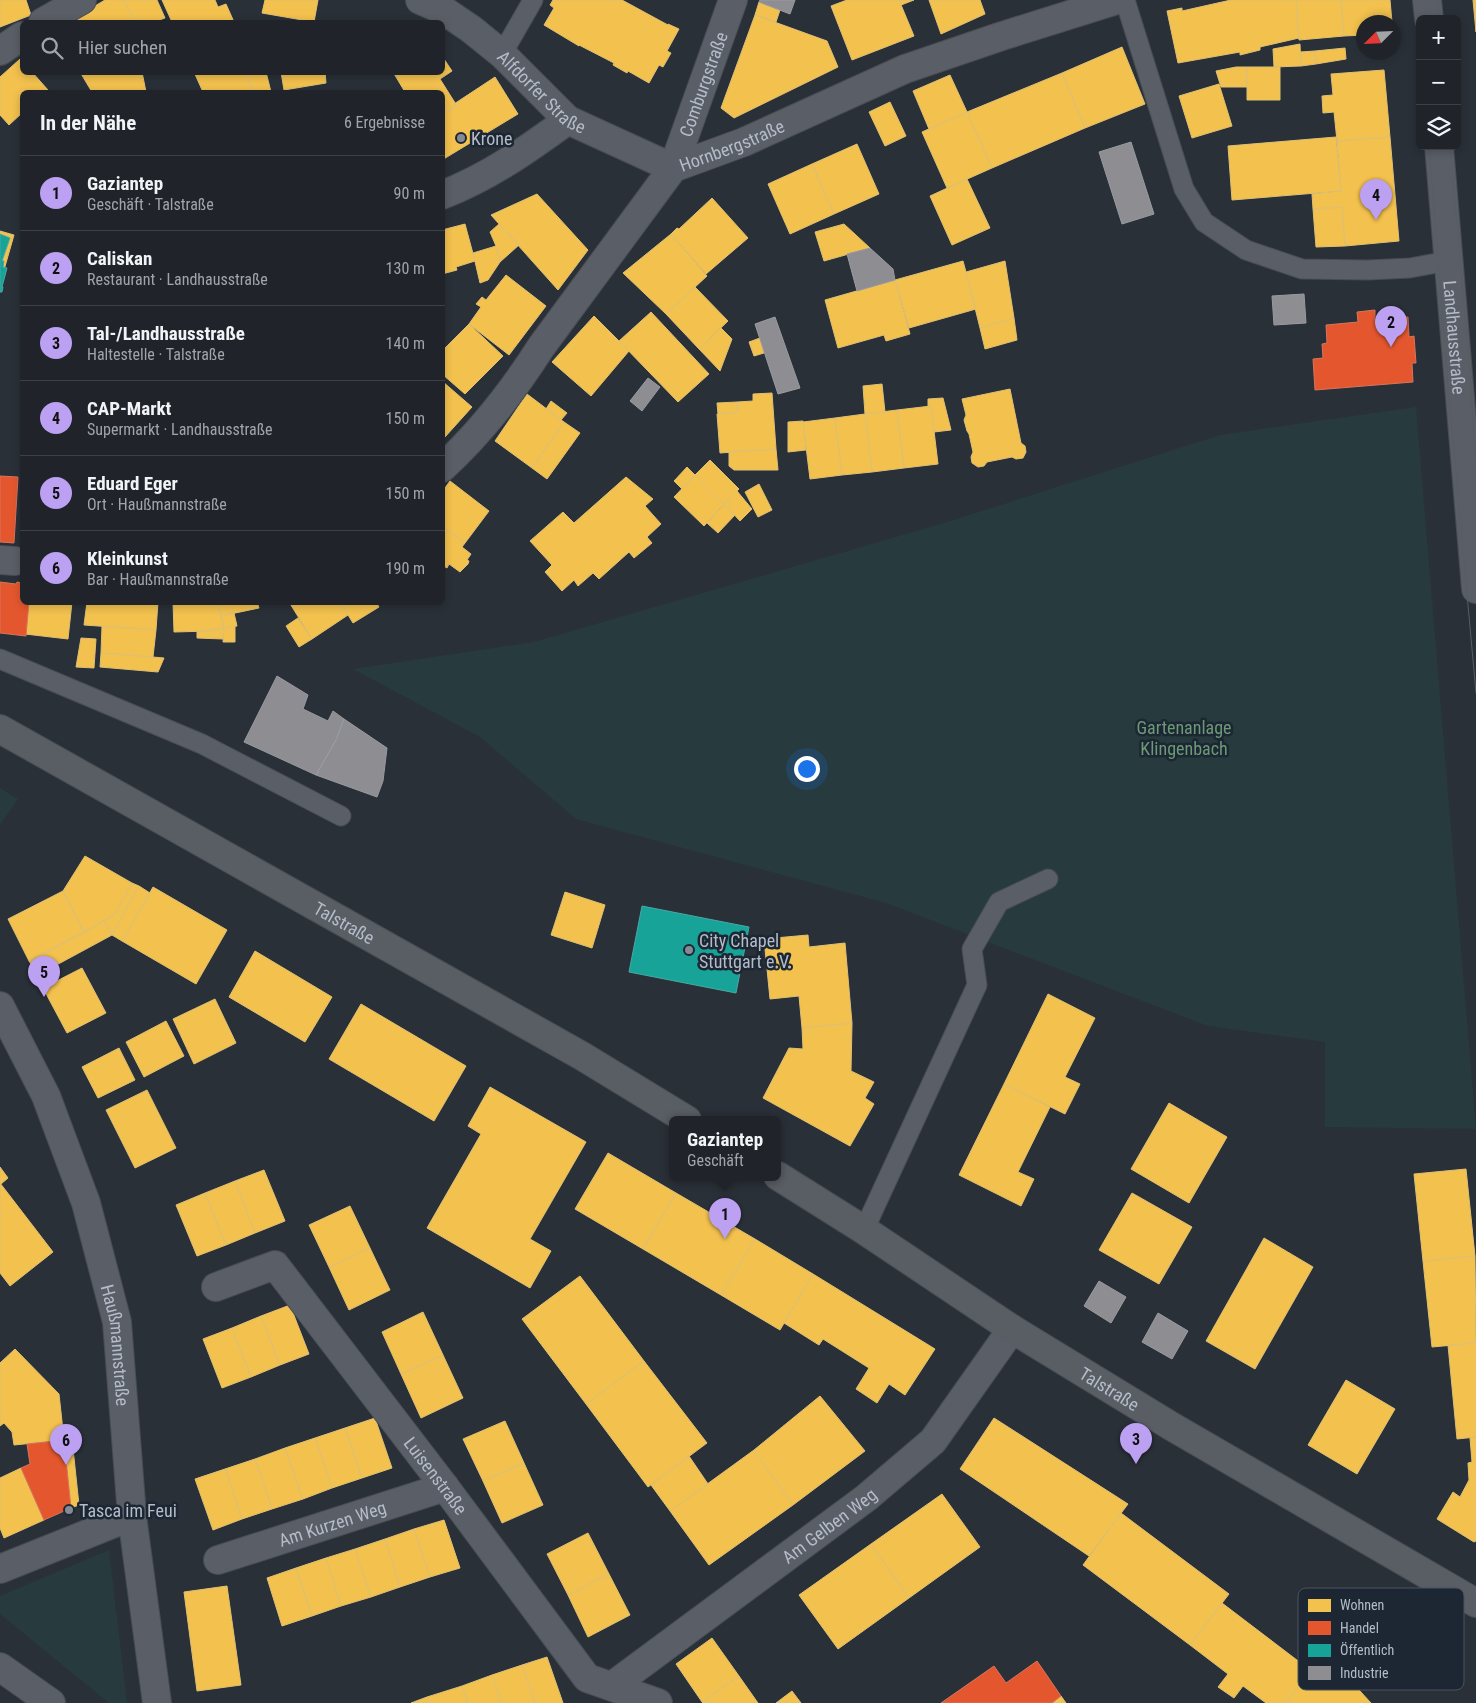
<!DOCTYPE html>
<html lang="de">
<meta charset="utf-8">
<style>
body{margin:0;font-family:"Roboto Condensed",sans-serif;background:#2d3036;color:#f1f3f6}
.controls{position:absolute;right:15px;top:15px;display:grid;overflow:hidden;border-radius:8px;box-shadow:0 2px 8px #0003}
.controls button{width:45px;height:45px;display:grid;place-items:center;padding:0;border:0;border-bottom:1px solid #3d4147;background:#20242a;color:#f1f3f6;font:25px sans-serif}
.compass{position:absolute;left:1356px;top:15px;width:45px;height:45px;border-radius:50%;background:#20242a;box-shadow:0 2px 8px #0003;rotate:246deg}
.you{position:absolute;left:806px;top:768px;width:18px;height:18px;margin:-12px;border:4px solid #fff;border-radius:50%;background:#1a73e8;box-shadow:0 0 0 8px #1a73e833}
.badge{display:grid;place-items:center;width:32px;height:32px;border-radius:50%;background:#bca0f2;color:#111;font-size:16px;font-weight:700}
.pin{position:absolute;translate:-50% -41px;filter:drop-shadow(0 1px 2px #0008)}
.pin::after{content:'';position:absolute;top:26px;width:18px;height:15px;background:inherit;clip-path:polygon(0 0,100% 0,50% 100%)}
.popup{position:absolute;left:669px;top:1116px;width:112px;height:65px;box-sizing:border-box;display:grid;place-content:center;border-radius:8px;background:#20242a;filter:drop-shadow(0 1px 4px #0005);font-size:16px;white-space:nowrap;color:#a2a4a8}
.popup b{font-size:19px;color:#f1f3f6}
.popup::after{content:'';position:absolute;left:50%;top:100%;margin-left:-10px;border:10px solid transparent;border-top-color:#20242a}
.list{margin:0;padding:0;list-style:none}
h2{display:flex;justify-content:space-between;align-items:center;height:65px;margin:0;padding:0 20px;font-size:21px}
h2 small{font-size:16px;font-weight:400;color:#a2a4a8}
.list li{display:grid;grid-template-columns:32px 1fr auto;gap:15px;align-items:center;box-sizing:border-box;height:75px;padding:0 20px;border-top:1px solid #3d4147}
.list b{display:block;font-size:19px;white-space:nowrap}
.list p{margin:0;font-size:16px;white-space:nowrap;color:#a2a4a8}
.list em{font-size:16px;font-style:normal;color:#a2a4a8}
.icon{flex:none;width:28px;height:28px;fill:none;stroke:currentColor;stroke-width:2;stroke-linecap:round;stroke-linejoin:round}
.map{position:relative;flex:none;width:1476px;height:1703px;overflow:hidden}
.search{position:absolute;background:#20242a;box-shadow:0 2px 8px #0003;left:20px;top:20px;width:425px;height:55px;display:flex;align-items:center;gap:12px;box-sizing:border-box;padding:0 18px;border-radius:8px;color:#a2a4a8;font-size:19px}
.panel{position:absolute;background:#20242a;box-shadow:0 2px 8px #0003;left:20px;top:90px;width:425px;height:515px;border-radius:8px}
.map>svg:first-child{display:block}
.green{fill:#273a3e}
.homes{fill:#f2c14e;stroke:#dfc073}
.shops{fill:#e4572e;stroke:#d6755c}
.public{fill:#17a398;stroke:#46aaa7}
.industry{fill:#8d8d92;stroke:#999ba2}
.lines{fill:none;stroke-linecap:round;stroke-linejoin:round}
.lane-casing{stroke:#484c53;stroke-width:21}
.street-casing{stroke:#484c53;stroke-width:30}
.secondary-casing{stroke:#484c53;stroke-width:30}
.lane{stroke:#5a5e66;stroke-width:19}
.street{stroke:#5a5e66;stroke-width:28}
.secondary{stroke:#595d64;stroke-width:28}
.tram{stroke:#595d64;stroke-width:1}
.poi-dot{fill:#848b96;stroke:#1d2633;stroke-width:2}
.labels{text-anchor:middle;dominant-baseline:central;stroke-width:5;stroke-linejoin:round;paint-order:stroke}
.street-label{font-size:18px;fill:#b4bcc9;stroke:#1d2633}
.poi-label{font-size:18px;fill:#b4bcc9;stroke:#1d2633;text-anchor:start}
.park-label{font-size:18px;fill:#6b9a76;stroke:#1d2633}
.key{fill:#1d2633;stroke:#4a5360;stroke-width:1}
.key-label{font-size:14px;fill:#b4bcc9}
</style>
<div class="map">
<svg width="1476" height="1703" viewBox="0 0 1476 1703">
<rect width="100%" height="100%" fill="#2a3038"/>
<path class="green" d="M1416,407L1476,1129L1325,1127V1042L1208,1026L886,903L576,819L480,737L353,669L534,642L944,523L1220,435Z
M0,788L18,799L0,825Z
M109,1550L127,1703H109L0,1614V1596Z"/>
<path class="homes" d="M0,0H26L31,15L0,27Z
M105,0H123L136,22H68Z
M123,0H157L165,18L154,22H136Z
M162,0H215L218,7L226,4L234,22H172Z
M265,0H318L314,22L262,13Z
M553,0H622L668,25V24L679,29L667,51L671,53L663,67L659,65L649,83L628,71L627,73L613,65L614,63L579,45V46L544,25L554,8L550,5Z
M847,0H899L914,36L852,60L831,6Z
M899,0H914L901,5Z
M929,0H980L985,14L941,34Z
M1231,0H1296L1299,38L1260,47V50L1240,55V52L1178,63L1167,11L1182,8V11Z
M1296,0H1341L1344,36L1299,40Z
M1341,0H1390L1392,22H1364V35L1344,36Z
M1473,0H1476V32Z
M759,2L780,10L776,22L755,15Z
M755,15L827,41L838,67L734,118L721,108Z
M1300,44L1301,66L1274,67L1273,49Z
M1122,47L1145,104L1085,128L1062,73Z
M1345,48L1346,59L1316,64L1315,51Z
M1315,51L1316,64L1301,66L1300,52Z
M442,56L452,71L440,79L457,106L442,115V92H405L393,72H442Z
M20,59L22,62V72H32L48,90L45,92H22V113L9,125L0,115V77Z
M1236,67H1247V87H1221L1216,71Z
M1247,67H1280V100H1247Z
M1384,70L1390,137L1337,141L1334,112L1323,113L1322,96L1333,95L1331,74Z
M80,72H142L146,92H92Z
M194,72H245L254,92H203Z
M245,72H266L271,92H254Z
M281,72H325L326,83L284,90Z
M1062,73L1085,128L992,168L967,112Z
M950,75L967,112L929,129L913,91Z
M495,77L518,114L442,160V115L457,106L454,104Z
M1219,84L1232,126L1192,138L1179,96Z
M890,102L906,136L885,146L869,112Z
M967,112L992,168L947,188L922,132Z
M1336,137L1341,191L1232,200L1228,146Z
M1390,137L1399,241L1345,246L1342,207L1313,209L1312,194L1341,191L1337,141Z
M857,144L879,194L834,214L812,164Z
M812,164L834,214L790,234L768,184Z
M967,179L990,228L952,245L930,196Z
M537,194L588,250L558,290L491,215Z
M712,198L748,238L706,274L671,234L677,228L679,229Z
M1342,207L1345,246L1316,247L1313,209Z
M465,224L475,261L456,267L457,270L442,274V230Z
M499,224L519,245L500,262L496,246L490,232Z
M844,224L870,248L824,261L815,232Z
M0,231L14,235L0,284Z
M671,234L707,276L666,314L623,273Z
M496,246L500,262L488,280L480,283L473,253Z
M963,261L976,309L909,328L895,280Z
M1005,261L1014,318L980,328L966,272Z
M506,275L546,306L509,355L469,324L481,307L476,304L482,297L486,300Z
M895,280L910,334L886,341L884,335L838,348L825,300Z
M695,287L728,321L699,349L666,314Z
M651,312L709,374L678,402L619,341Z
M594,316L629,351L591,396L552,362Z
M1014,318L1017,340L985,349L980,328Z
M469,324L503,356L465,394L442,374V351Z
M721,328L732,339L720,371L699,349Z
M760,338L764,353L754,356L749,342Z
M442,381L472,407L445,437L442,435Z
M882,384L885,412L865,414L863,386Z
M1010,389L1021,443L1025,446L1026,452L1023,458L1016,459L1012,457L987,462L984,466L978,467L972,463L971,457L973,452L969,434L967,431L964,420L966,415L962,399Z
M772,393L776,449L720,453L717,414L738,412L737,402L753,401V394Z
M527,394L564,422L532,468L495,441Z
M943,398L951,430L934,432L931,406L928,407V399Z
M551,401L567,413L561,420L546,409Z
M737,402L738,412L718,414L717,403Z
M931,406L938,464L904,468L897,410Z
M897,410L904,468L872,472L865,414Z
M865,414L872,472L842,475L835,418Z
M835,418L842,475L810,479L803,422Z
M803,421L806,450L788,452V422Z
M564,422L580,433L547,479L532,468Z
M776,449L778,470H734L729,466V452Z
M710,460L739,489L724,504L695,475Z
M687,467L695,475L682,489L674,481Z
M695,475L724,504L704,526L674,497Z
M626,477L653,499L645,506L661,524L647,537L652,543L634,558L629,552L599,579L593,573L578,586L574,580L562,591L545,572L552,565L530,541L563,512L574,523Z
M450,481L489,511L465,543L442,526V492Z
M759,484L772,510L758,517L745,492Z
M737,491L752,509L740,521L727,507L730,504L727,501Z
M727,501L730,504L727,507L735,515L718,533L707,523Z
M442,526L465,543L462,547L471,554L467,560L469,561L468,564L460,572L449,564L447,568L442,565Z
M29,602H72L68,639L25,634Z
M87,602H158L156,630L84,625Z
M173,602H217L224,628L210,631L174,632Z
M217,602H257L259,608L221,616Z
M289,602H340L348,615L312,639Z
M340,602H376L379,607L353,623Z
M234,613L237,626L224,628L221,616Z
M298,618L312,639L299,647L286,626Z
M102,626L156,630L153,657L101,653Z
M235,626V642H223L224,628Z
M224,628L223,639L197,638V631Z
M81,638L96,639L94,668L76,667Z
M101,653L153,657L164,658L158,672L100,667Z
M85,856L132,883L115,914L84,933L63,891Z
M132,883L139,886L112,935L104,921L115,914Z
M139,886L150,893L122,941L112,935Z
M153,887L227,930L196,984L122,941Z
M63,891L84,933L29,961L8,919Z
M565,892L605,905L592,948L551,935Z
M104,921L112,935L38,975L29,961Z
M808,935L809,947L845,943L852,1023L802,1028L799,996L770,999L764,939Z
M255,951L332,997L305,1042L229,997Z
M82,968L106,1013L67,1033L43,988Z
M1048,994L1095,1018L1065,1077L1080,1084L1065,1114L1004,1084Z
M215,999L236,1043L194,1064L173,1019Z
M361,1004L466,1066L434,1121L329,1059Z
M166,1021L184,1056L144,1077L126,1042Z
M852,1023L851,1071L874,1082L865,1098L874,1104L850,1146L763,1098L789,1048L803,1049L802,1028Z
M119,1048L135,1080L98,1098L82,1067Z
M1004,1084L1050,1107L1018,1172L1034,1179L1021,1206L959,1175Z
M490,1087L586,1142L530,1239L551,1251L530,1288L427,1228L481,1134L468,1126Z
M147,1090L176,1148L135,1168L106,1110Z
M1169,1103L1227,1137L1189,1203L1131,1169Z
M608,1153L676,1193L643,1249L575,1209Z
M0,1167L8,1178L1,1184L0,1183Z
M1466,1169L1475,1256L1423,1261L1414,1174Z
M264,1170L285,1221L255,1233L235,1181Z
M235,1181L255,1233L226,1245L205,1193Z
M0,1183L53,1252L10,1286L0,1273Z
M205,1193L226,1245L197,1256L176,1205Z
M676,1193L755,1239L721,1295L643,1249Z
M1132,1193L1192,1227L1159,1284L1099,1250Z
M350,1206L370,1248L329,1267L309,1225Z
M1264,1238L1313,1267L1255,1369L1206,1341Z
M755,1239L813,1274L780,1330L721,1295Z
M370,1248L390,1290L349,1310L329,1267Z
M1475,1256L1476,1343L1432,1347L1423,1261Z
M813,1274L935,1349L905,1395L889,1384L877,1403L856,1389L869,1368L823,1339L819,1345L784,1323Z
M580,1276L644,1361L586,1404L522,1319Z
M290,1305L309,1354L280,1365L261,1316Z
M423,1312L443,1355L401,1374L382,1332Z
M261,1316L280,1365L251,1377L232,1328Z
M232,1328L251,1377L222,1388L203,1339Z
M1476,1343V1437L1457,1439L1448,1345Z
M15,1349L59,1394L64,1440L14,1445L12,1432L4,1423L0,1426V1363Z
M443,1355L463,1398L421,1418L401,1374Z
M644,1361L707,1443L648,1487L586,1404Z
M1346,1380L1395,1409L1357,1474L1308,1445Z
M820,1396L865,1451L793,1505L754,1450Z
M375,1418L392,1468L362,1478L345,1428Z
M994,1418L1128,1504L1089,1556L960,1469Z
M505,1421L524,1463L483,1481L463,1439Z
M345,1428L362,1478L332,1488L315,1438Z
M1476,1437V1541L1474,1542L1437,1519L1453,1492L1460,1497L1469,1480L1468,1463L1472,1462L1470,1438Z
M315,1438L332,1488L303,1499L285,1448Z
M72,1439L79,1505L71,1508L64,1440Z
M285,1448L303,1499L272,1509L255,1459Z
M754,1450L793,1505L709,1565L670,1511Z
M689,1456L708,1484L670,1511L651,1485Z
M255,1459L272,1509L242,1519L225,1469Z
M524,1463L543,1505L502,1523L483,1481Z
M21,1468L44,1520L4,1538L0,1528V1478Z
M225,1469L242,1519L213,1530L195,1479Z
M942,1494L980,1547L909,1598L871,1544Z
M1121,1513L1229,1594L1190,1645L1083,1565Z
M444,1520L460,1568L430,1577L414,1529Z
M414,1529L430,1577L400,1587L385,1539Z
M588,1533L609,1574L568,1595L547,1554Z
M385,1539L400,1587L371,1597L355,1549Z
M871,1544L909,1598L838,1649L799,1595Z
M355,1549L371,1597L341,1606L326,1558Z
M326,1558L341,1606L312,1616L296,1568Z
M296,1568L312,1616L282,1626L267,1578Z
M609,1574L630,1615L588,1637L568,1595Z
M227,1586L241,1685L197,1691L184,1592Z
M1222,1603L1310,1670L1286,1703H1266L1243,1686L1234,1698L1218,1687L1228,1674L1190,1645Z
M712,1638L739,1676L702,1702L676,1664Z
M1326,1654L1371,1703H1286L1310,1670Z
M547,1657L563,1703H535L522,1665Z
M522,1665L535,1703H502L492,1675Z
M492,1675L502,1703H468L462,1686Z
M739,1676L758,1703H703L702,1702Z
M462,1686L468,1703H429L427,1697Z
M792,1691L801,1703H776Z
M1061,1696L1066,1703H1052Z
M427,1697L429,1703H411Z"/>
<path class="shops" d="M1375,310V320L1408,317L1409,337L1414,336L1416,363H1412L1413,382L1315,390L1313,359L1323,358L1322,344L1327,343L1326,325L1358,322L1357,312Z
M0,476L18,477L14,543L0,542Z
M0,582L16,584L17,582L22,583V602H29L26,636L0,633Z
M64,1440L71,1508L44,1520L21,1468L30,1464L27,1444Z
M1037,1661L1061,1696L1052,1703H941L994,1666L1006,1683Z"/>
<path class="public" d="M0,234L10,238L2,261H4L3,267L7,268L2,287H3L2,292H0Z
M642,906L749,927L736,993L629,972Z"/>
<path class="industry" d="M760,0H795L790,14L759,2Z
M1131,142L1154,214L1122,224L1099,152Z
M870,248L893,269L895,280L857,291L847,254Z
M1304,294L1306,323L1274,325L1272,296Z
M775,317L800,388L778,394L755,324Z
M648,378L660,387L642,411L630,401Z
M277,676L308,695L303,709L328,721L333,711L344,719L336,740L316,775L244,742Z
M344,719L387,748L383,781L377,797L316,775L336,740Z
M1099,1281L1126,1297L1111,1323L1084,1306Z
M1158,1313L1188,1331L1172,1359L1142,1342Z"/>
<g class="lines">
<defs>
<path id="lane" d="M1125,0L1184,189L1204,222L1246,250L1302,269L1368,270L1410,268L1448,261
M502,54L533,0
M0,659L202,744L341,816
M864,1230L977,985L972,949L999,902L1048,879"/>
<g id="street">
<path id="s1" d="M420,0L443,10L471,29L502,54L568,120L673,168"/>
<path d="M1427,0L1429,19"/>
<path d="M43,22L82,0"/>
<path d="M0,51L22,36"/>
<path id="s2" d="M1439,146L1476,589"/>
<path id="s3" d="M673,168L733,0"/>
<path d="M442,195C489,177 528,149 568,120"/>
<path id="s4" d="M442,468C480,433 513,391 541,347L673,168L744,142L905,69L1002,36L1117,0"/>
<path d="M0,560L15,561"/>
<path id="s5" d="M0,1006L46,1096L86,1203L117,1322L132,1516L157,1703"/>
<path id="s6" d="M216,1287L275,1265L445,1487L587,1678L658,1703"/>
<path id="s7" d="M218,1560L445,1487"/>
<path d="M0,1569L132,1516"/>
<path d="M0,1667L51,1703"/>
<path id="s8" d="M612,1686L866,1498L933,1441L1012,1329"/>
</g>
<g id="secondary">
<path id="s9" d="M0,729L582,1056L687,1120"/>
<path id="s10" d="M778,1176L864,1230L1012,1329L1171,1426L1476,1603"/>
</g>
</defs>
<use href="#lane" class="lane-casing"/>
<use href="#street" class="street-casing"/>
<use href="#secondary" class="secondary-casing"/>
<use href="#lane" class="lane"/>
<use href="#street" class="street"/>
<use href="#secondary" class="secondary"/>
<path class="tram" d="M1418,0L1420,26
M1438,0L1439,19
M1429,146L1448,385L1476,693
M1450,146L1469,360L1476,469"/>
</g>
<g class="poi-dot">
<circle cx="461" cy="138" r="5"/>
<circle cx="689" cy="950" r="5"/>
<circle cx="69" cy="1510" r="5"/>
</g>
<g class="labels">
<g class="street-label">
<text stroke="none"><textPath href="#s3" startOffset="89">Comburgstraße</textPath></text>
<text stroke="none"><textPath href="#s1" startOffset="154">Alfdorfer Straße</textPath></text>
<text stroke="none"><textPath href="#s4" startOffset="442">Hornbergstraße</textPath></text>
<text stroke="none"><textPath href="#s2" startOffset="192">Landhausstraße</textPath></text>
<text stroke="none"><textPath href="#s9" startOffset="395">Talstraße</textPath></text>
<text stroke="none"><textPath href="#s5" startOffset="361">Haußmannstraße</textPath></text>
<text stroke="none"><textPath href="#s10" startOffset="394">Talstraße</textPath></text>
<text stroke="none"><textPath href="#s6" startOffset="328">Luisenstraße</textPath></text>
<text stroke="none"><textPath href="#s7" startOffset="120">Am Kurzen Weg</textPath></text>
<text stroke="none"><textPath href="#s8" startOffset="270">Am Gelben Weg</textPath></text>
</g>
<g class="poi-label">
<text x="471" y="138">Krone</text>
<text x="699" y="940">City Chapel<tspan x="699" dy="21">Stuttgart e.V.</tspan></text>
<text x="79" y="1510">Tasca im Feui</text>
</g>
<g class="park-label">
<text x="1184" y="727">Gartenanlage<tspan x="1184" dy="21">Klingenbach</tspan></text>
</g>
</g>
<rect x="1298" y="1588" width="166" height="102" rx="8" class="key"/>
<rect x="1308" y="1599" width="23" height="13" fill="#f2c14e"/>
<rect x="1308" y="1621" width="23" height="14" fill="#e4572e"/>
<rect x="1308" y="1644" width="23" height="13" fill="#17a398"/>
<rect x="1308" y="1666" width="23" height="14" fill="#8d8d92"/>
<g class="key-label">
<text x="1340" y="1610">Wohnen</text>
<text x="1340" y="1633">Handel</text>
<text x="1340" y="1655">Öffentlich</text>
<text x="1340" y="1678">Industrie</text>
</g>
</svg>
<div class="controls">
<button>+</button>
<button>−</button>
<button><svg class="icon" aria-label="layers" viewBox="0 0 24 24"><path d="M12 4l9 5-9 5-9-5zM3 14l9 5 9-5"/></svg></button>
</div>
<svg class="compass" viewBox="-18 -18 36 36"><path d="M0-13l5 13h-10z" fill="#e53935"/><path d="M0 13l5-13h-10z" fill="#a2a4a8"/></svg>
<div class="you"></div>
<div class="pin badge" style="left:725px;top:1239px">1</div>
<div class="popup"><b>Gaziantep</b>Geschäft</div>
<div class="pin badge" style="left:1391px;top:347px">2</div>
<div class="pin badge" style="left:1136px;top:1464px">3</div>
<div class="pin badge" style="left:1376px;top:220px">4</div>
<div class="pin badge" style="left:44px;top:997px">5</div>
<div class="pin badge" style="left:66px;top:1465px">6</div>
<div class="search"><svg class="icon" aria-label="search" viewBox="0 0 24 24"><circle cx="10" cy="10" r="6"/><path d="M15 15l6 6"/></svg>Hier suchen</div>
<section class="panel">
<h2>In der Nähe<small>6 Ergebnisse</small></h2>
<ul class="list">
<li><span class="badge">1</span><div><b>Gaziantep</b><p>Geschäft · Talstraße</p></div><em>90 m</em></li>
<li><span class="badge">2</span><div><b>Caliskan</b><p>Restaurant · Landhausstraße</p></div><em>130 m</em></li>
<li><span class="badge">3</span><div><b>Tal-/Landhausstraße</b><p>Haltestelle · Talstraße</p></div><em>140 m</em></li>
<li><span class="badge">4</span><div><b>CAP-Markt</b><p>Supermarkt · Landhausstraße</p></div><em>150 m</em></li>
<li><span class="badge">5</span><div><b>Eduard Eger</b><p>Ort · Haußmannstraße</p></div><em>150 m</em></li>
<li><span class="badge">6</span><div><b>Kleinkunst</b><p>Bar · Haußmannstraße</p></div><em>190 m</em></li>
</ul>
</section>
</div>
